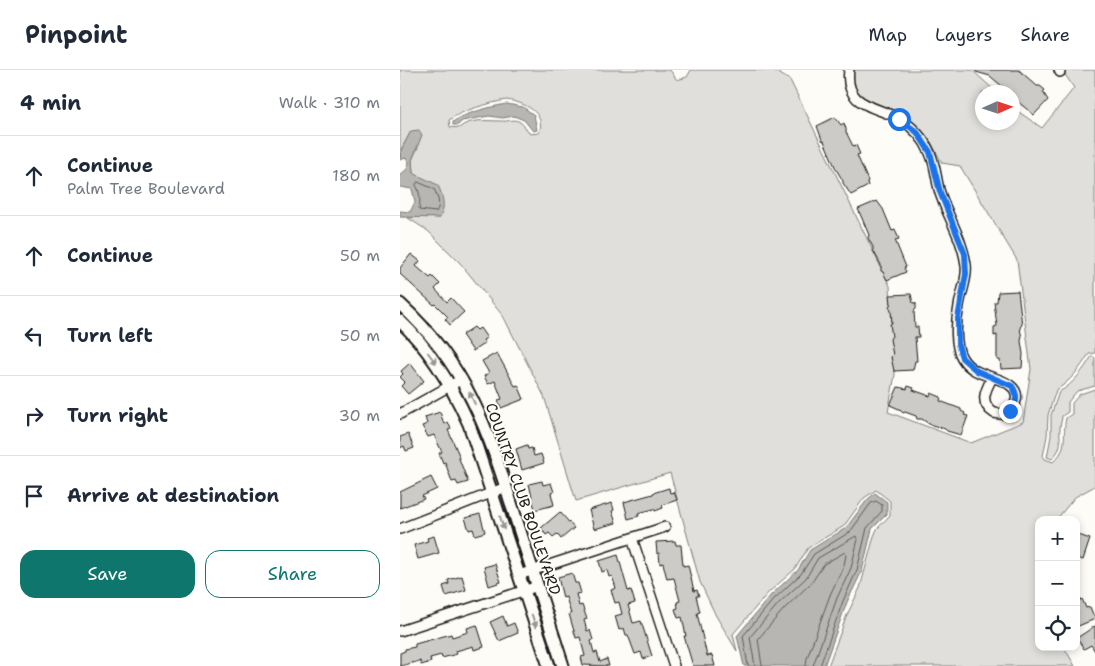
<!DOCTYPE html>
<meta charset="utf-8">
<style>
body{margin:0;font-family:"Shantell Sans",sans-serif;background:#f2f2f3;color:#1f2937}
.controls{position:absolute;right:15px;bottom:15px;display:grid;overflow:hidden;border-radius:10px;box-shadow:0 2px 8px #0003}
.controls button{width:45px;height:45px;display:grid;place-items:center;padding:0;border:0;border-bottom:1px solid #e0e1e3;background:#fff;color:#1f2937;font:25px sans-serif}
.compass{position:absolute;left:575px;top:15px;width:45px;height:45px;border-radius:50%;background:#fff;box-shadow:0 2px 8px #0003;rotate:87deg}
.stop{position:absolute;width:15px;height:15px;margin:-11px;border:4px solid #1a73e8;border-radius:50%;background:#fff}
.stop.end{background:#1a73e8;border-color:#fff;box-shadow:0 1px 5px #0008}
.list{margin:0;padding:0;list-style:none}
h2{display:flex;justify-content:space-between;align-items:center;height:65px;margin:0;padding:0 20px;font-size:21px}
h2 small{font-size:16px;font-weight:400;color:#747a83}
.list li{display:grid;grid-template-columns:32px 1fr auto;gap:15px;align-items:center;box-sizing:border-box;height:80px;padding:0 20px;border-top:1px solid #e0e1e3}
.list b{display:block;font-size:19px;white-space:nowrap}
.list p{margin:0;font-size:16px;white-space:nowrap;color:#747a83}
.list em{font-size:16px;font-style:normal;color:#747a83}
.actions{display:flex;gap:10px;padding:15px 20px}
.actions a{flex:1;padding:11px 0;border:1px solid #0f766e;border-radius:15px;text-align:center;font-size:18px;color:#0f766e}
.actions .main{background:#0f766e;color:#fff}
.icon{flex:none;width:28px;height:28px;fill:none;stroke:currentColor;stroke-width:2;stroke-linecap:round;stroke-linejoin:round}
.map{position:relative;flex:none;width:695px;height:596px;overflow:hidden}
header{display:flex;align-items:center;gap:30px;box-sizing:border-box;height:70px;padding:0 25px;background:#fff;border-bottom:1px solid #e0e1e3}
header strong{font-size:24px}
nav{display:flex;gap:28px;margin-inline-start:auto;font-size:18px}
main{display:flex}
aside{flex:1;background:#fff}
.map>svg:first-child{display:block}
.green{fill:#e0dfdb;stroke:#7e7e7c;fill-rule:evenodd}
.water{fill:#b7b6b2;stroke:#797876}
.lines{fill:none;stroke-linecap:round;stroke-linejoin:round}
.shore{stroke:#5a5a58;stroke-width:1}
.building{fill:#cccbc8;stroke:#1c1c1c}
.minor-casing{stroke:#1c1c1c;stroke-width:12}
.major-casing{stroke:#1c1c1c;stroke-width:15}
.minor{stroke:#fdfcf7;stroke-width:9}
.major{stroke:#fdfcf7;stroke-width:11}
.oneway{fill:#989794}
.route{stroke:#1a73e8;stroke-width:6}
.labels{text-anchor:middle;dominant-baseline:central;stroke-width:4;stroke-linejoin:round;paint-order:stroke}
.street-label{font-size:15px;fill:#1c1c1c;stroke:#fdfcf7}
</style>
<header>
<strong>Pinpoint</strong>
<nav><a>Map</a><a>Layers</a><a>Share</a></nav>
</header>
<main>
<aside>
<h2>4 min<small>Walk · 310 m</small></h2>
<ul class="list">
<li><svg class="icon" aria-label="ahead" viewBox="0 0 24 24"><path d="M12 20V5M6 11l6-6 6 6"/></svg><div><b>Continue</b><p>Palm Tree Boulevard</p></div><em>180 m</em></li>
<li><svg class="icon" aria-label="ahead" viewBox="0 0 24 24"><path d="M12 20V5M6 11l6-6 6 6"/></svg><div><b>Continue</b></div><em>50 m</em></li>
<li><svg class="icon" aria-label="left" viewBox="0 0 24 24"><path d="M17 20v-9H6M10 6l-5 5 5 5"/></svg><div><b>Turn left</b></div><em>50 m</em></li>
<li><svg class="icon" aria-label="right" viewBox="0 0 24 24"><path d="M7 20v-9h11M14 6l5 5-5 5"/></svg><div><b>Turn right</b></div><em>30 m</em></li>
<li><svg class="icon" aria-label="arrive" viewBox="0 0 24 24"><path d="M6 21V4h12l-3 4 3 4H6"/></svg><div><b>Arrive at destination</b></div></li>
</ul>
<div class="actions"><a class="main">Save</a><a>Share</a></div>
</aside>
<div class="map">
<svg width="695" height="596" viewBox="0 0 695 596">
<rect width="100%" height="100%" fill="#fdfcf7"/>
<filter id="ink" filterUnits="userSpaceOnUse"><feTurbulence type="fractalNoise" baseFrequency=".02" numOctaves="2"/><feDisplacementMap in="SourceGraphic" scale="10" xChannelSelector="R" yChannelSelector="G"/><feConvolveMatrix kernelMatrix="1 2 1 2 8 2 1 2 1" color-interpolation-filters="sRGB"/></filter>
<g filter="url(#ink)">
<path class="green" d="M0,0H270L277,10L287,7L291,0H373L390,10L490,216L495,305L488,342L571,373L623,352L631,299L617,190L560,96L542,93L531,72L509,50L457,24L450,7L453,0H572L596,22H582V52H612L613,38L642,58L674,18L662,0H695V283L689,284C680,298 670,312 656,320L648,345L647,366L643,386L645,389L653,392C669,378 662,366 666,348L672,344V333L680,324L695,319V416L675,427L656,450H639V577H664L675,596H428L447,545L460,518L474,466L477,459L490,445V431L476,420L464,428L444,456L408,478L395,499L368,523L333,564L337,581L316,546L300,512L270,403L176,431L144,326L103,246L61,194L28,161L8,148L21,147L40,148L21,108L13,103L12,90L19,75L11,61L2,78L0,88ZM106,30C123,32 147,42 139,63L130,64C127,60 124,55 120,52C114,48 108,52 101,51C88,51 70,48 59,58L50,57L49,50C62,40 90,33 106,30Z
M692,286L695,288V316L677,321L668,332V342L662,346C662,350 660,354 660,358C659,373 664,375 652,389L647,387L651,366V345L659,322C674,314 683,300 692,286Z"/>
<path class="water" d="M107,34L123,37L134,45L137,60L133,61L124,50L114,46L103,48L89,46L62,51L58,55H53V52C62,44 93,36 107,34Z
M19,60L22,65L12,90L13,103L38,115C43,127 46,136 40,148L0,147V141L10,142L15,132L12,119L0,117V105L7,99L9,92L6,88L0,90V88L2,78L11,61Z
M475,423L487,432V444L472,459L462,501L447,532L424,596H344L337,566L371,525L398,500L410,480L446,458L467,430Z"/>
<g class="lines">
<path class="shore" d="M18,112L34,119C38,127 41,135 36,142L19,140C20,132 21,123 16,115Z
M348,596L343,566L374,529L401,504L414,484L450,462L471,433L476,431L482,435V441L467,458L457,500L443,531L420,596
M355,596L350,567L379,533L406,508L418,488L456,466L458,469L451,498L437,528L413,596
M362,596L358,569L384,539L412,512L424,494L445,482L446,485L444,495L430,525L407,588L406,596"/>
</g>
<path class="building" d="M576,0H619L637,16H640L645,20L643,22L648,30L634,45L612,27V22H609L590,6L576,2Z
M435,47L441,55L444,53L446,59V62L453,76L456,75L460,84L457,85L468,111L467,112L468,116L451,125L443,113V111L436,99L424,71L422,70L417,56Z
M477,131L483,139L492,161L495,160L499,169L495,170L506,197L504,198L506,202L487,210L483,202L481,201V195L473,180V177L468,168L469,165L458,139Z
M11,184L20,191L16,196L30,208L32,206L40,214L35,219L47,232L51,228L64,242L50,255L45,249L48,247L35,234L34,235L0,204V198Z
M618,221L622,255L620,257L621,264L622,265L621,271L623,284L622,298L601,299L600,290H597V265L594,266V257L597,256L594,232H597L598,222Z
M511,224L513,233H516V239L514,241L515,257H518L519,267H515L517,291H515L513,300L494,301L491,287L493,285L490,269L492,266L490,254L492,253L491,241L489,236L491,234L490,225Z
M74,257L77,260L80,258L87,268L83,270L85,273L73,281L62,265Z
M97,283L115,316L118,315L124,329L101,338L98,330L102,329L95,311L88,314L84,306L89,303L82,291Z
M10,293L24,311L8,324L1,316L5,312L0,307L3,304L1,301Z
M508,316L514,318L513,320L530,326L531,323L541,327L540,331L561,339V341L565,343L564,345L568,346L561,365L547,361L545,359L529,354L522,349H517L516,346L505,342L503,343L499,339L490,335L498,317L507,319Z
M40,342L44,354L48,352L51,359L48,360L59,385L58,386L68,412L58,415L56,411L52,412L45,392L43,393L39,383L42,382L34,365L28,367L22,356L27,354L25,347Z
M8,364L14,378L6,381L4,376L0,378V367Z
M127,375L128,379L132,378L134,386L141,384L144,393L122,400L116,379Z
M31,407L37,419L22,426L24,429L0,438V422Z
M142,411L143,415L151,413L154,422L151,423L154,435L135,440L129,414Z
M269,418L270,423L274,422L277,430L262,435L263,438L255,441L254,439L238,443L239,446L228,449L224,432L253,424V423Z
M212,433L214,440L212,441L216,453L194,459L189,440Z
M160,442L174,458L161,469L157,464L153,467L149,463L146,465L141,458Z
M80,444L85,462L75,465L73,459L69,460L65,448Z
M676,464L690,469L683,490L676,488Z
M34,466L39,483L18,489L14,475L28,471L27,468Z
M275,471L276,475H281L283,496L288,495L294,521L297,520L299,526H296L300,542L297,543L307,586L312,585L315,596H293L284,566H286L282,547L278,548L275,539L278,538L277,532L280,531L274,508L267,509L263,493L260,494L259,483L257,484L256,472Z
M218,485L228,521L231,520L235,533L228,535L233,553L241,551L252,586L243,589L241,582L235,584L228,565H226L224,558L219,560L215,546L222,544L219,532L215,533L211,520L216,518L212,506L209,507L207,500L202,502L199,491Z
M95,494L101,512L89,516L84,497Z
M172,503L175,513H178L181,523L176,524L179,536L182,535L187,549L184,550L187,561L190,560L193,570L191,571L194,583L197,582L200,592L207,589L209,596L183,595L181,587L185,586L180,567L176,568L169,544H171L166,527L163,528L158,507Z
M62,506L66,520L46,526L43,516L49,514L48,510Z
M682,529L686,538L690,537L695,549L676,557V532Z
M103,546L107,556L114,553L118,563L99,571L90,552Z
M77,555L84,577L74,580L73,576L56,581L57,584L42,588L41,585L30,588L31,592L21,595L20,591L0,596V583L5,581V579L15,577V574L51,564L52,567L68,562L67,558Z
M695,556V581L691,575L684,579L677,568Z"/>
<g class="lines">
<defs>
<path id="minor" d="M449,0C444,37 476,36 500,49C513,57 524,69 530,83C536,96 536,110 540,123C548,147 563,170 566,195C568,208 561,222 559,236C556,250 554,275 562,288C574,308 599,305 611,316C620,323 617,336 608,342C604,345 599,344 594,343C579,333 585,321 592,308
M659,0L660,2
M0,344L62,309
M0,459L106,417
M232,468L274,596
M119,505L265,457
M0,561L138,516"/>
<path id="major" d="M0,234C71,299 90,367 118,455C133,502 148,549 163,596
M0,251C31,280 52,316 69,354L149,596"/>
</defs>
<use href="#minor" class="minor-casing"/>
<use href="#major" class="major-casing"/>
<use href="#minor" class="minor"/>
<use href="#major" class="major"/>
</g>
<defs><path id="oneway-solid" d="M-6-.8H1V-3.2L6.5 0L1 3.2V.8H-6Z" transform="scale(1.25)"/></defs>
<g class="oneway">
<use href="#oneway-solid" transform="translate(32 288) rotate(53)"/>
<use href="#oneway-solid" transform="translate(72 328) rotate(-116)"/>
<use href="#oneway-solid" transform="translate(102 453) rotate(73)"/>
<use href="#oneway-solid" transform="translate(134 551) rotate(71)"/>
</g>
</g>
<g class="lines" filter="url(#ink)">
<path class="route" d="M499,49L517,62L530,82L540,122L565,184L566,204L558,248V274L562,288L577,301L612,316C618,325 618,333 610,341"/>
</g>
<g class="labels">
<g class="street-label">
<text transform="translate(123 429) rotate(71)">COUNTRY CLUB BOULEVARD</text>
</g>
</g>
</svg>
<div class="controls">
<button>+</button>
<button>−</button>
<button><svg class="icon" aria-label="locate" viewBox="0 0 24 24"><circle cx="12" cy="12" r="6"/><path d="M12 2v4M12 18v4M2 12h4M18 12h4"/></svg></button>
</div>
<svg class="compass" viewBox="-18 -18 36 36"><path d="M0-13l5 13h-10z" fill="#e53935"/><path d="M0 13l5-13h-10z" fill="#747a83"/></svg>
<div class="stop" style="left:499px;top:49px"></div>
<div class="stop end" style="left:610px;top:341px"></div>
</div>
</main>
